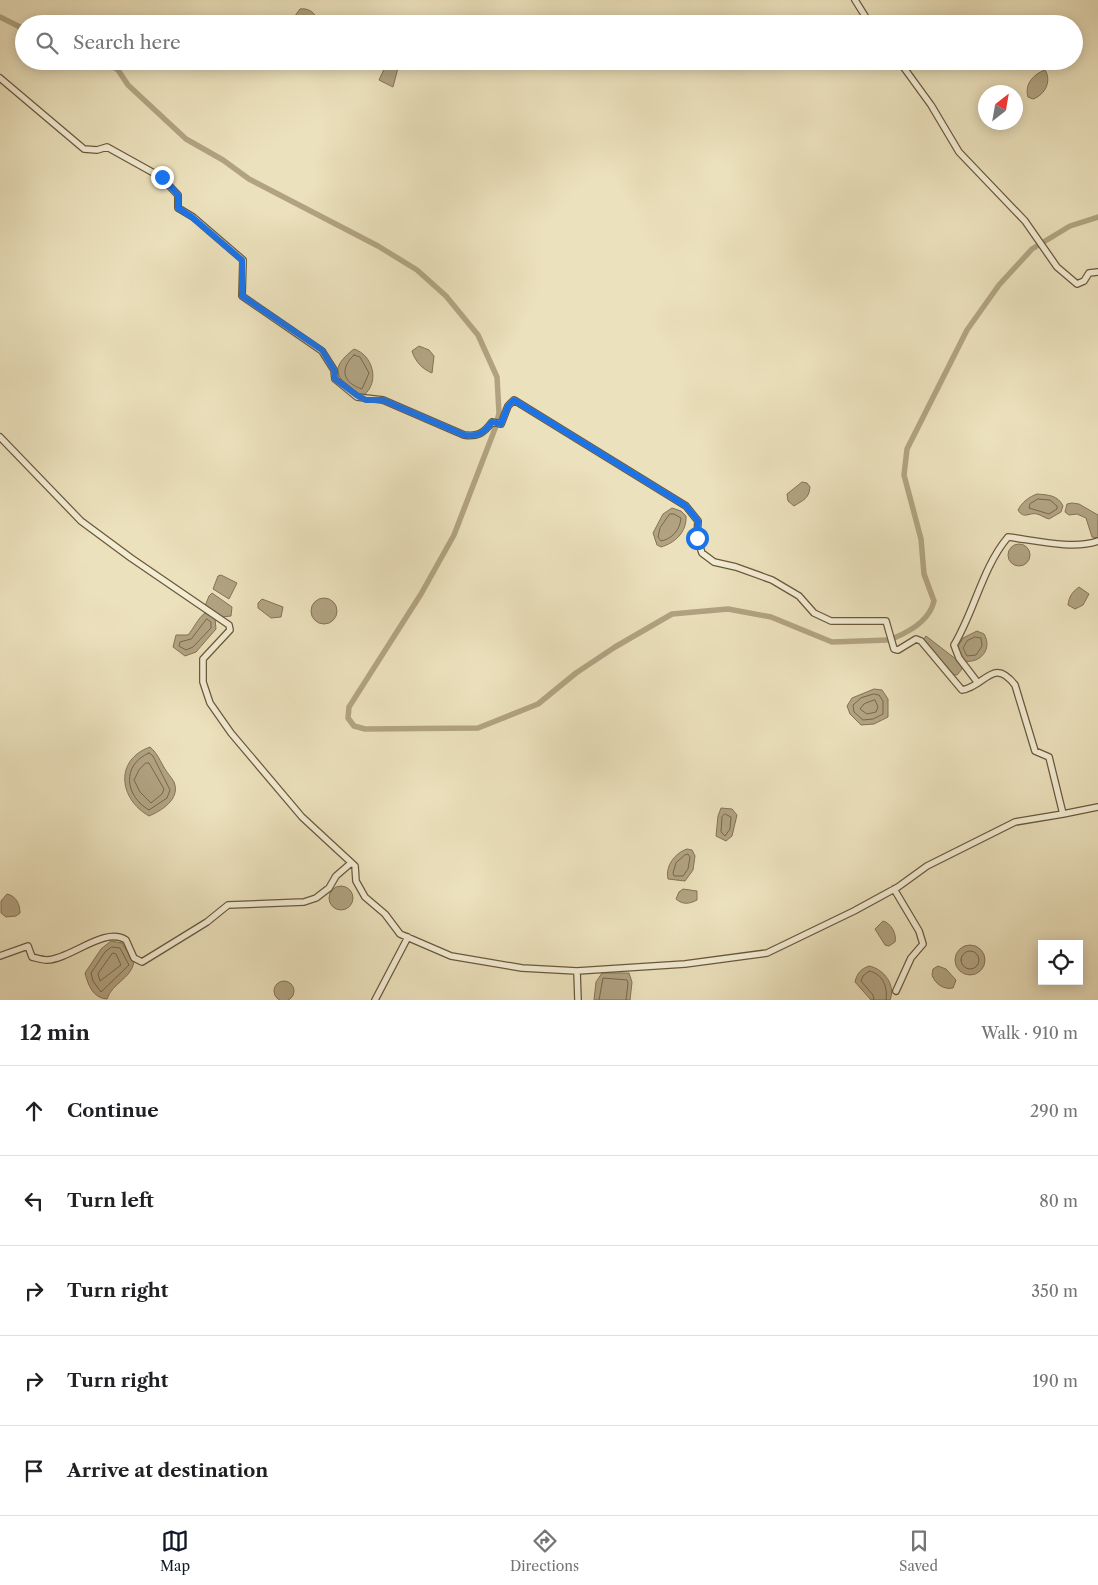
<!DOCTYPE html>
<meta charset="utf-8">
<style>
body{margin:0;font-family:"Libre Caslon Text",serif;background:#f6f6f6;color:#202124}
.controls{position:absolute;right:15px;bottom:15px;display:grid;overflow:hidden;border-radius:0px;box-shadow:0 2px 12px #0003}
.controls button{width:45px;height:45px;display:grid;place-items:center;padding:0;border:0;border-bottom:1px solid #e0e0e0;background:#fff;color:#202124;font:25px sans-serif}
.compass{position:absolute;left:978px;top:85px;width:45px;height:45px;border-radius:50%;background:#fff;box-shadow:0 2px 12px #0003;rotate:31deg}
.stop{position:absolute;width:15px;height:15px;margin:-11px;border:4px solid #1a73e8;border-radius:50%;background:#fff}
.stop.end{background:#1a73e8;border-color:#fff;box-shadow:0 1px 5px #0008}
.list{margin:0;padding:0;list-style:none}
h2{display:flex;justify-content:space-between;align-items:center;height:65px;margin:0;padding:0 20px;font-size:21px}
h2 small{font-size:16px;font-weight:400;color:#757577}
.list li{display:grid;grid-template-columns:32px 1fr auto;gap:15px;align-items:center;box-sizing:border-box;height:90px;padding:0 20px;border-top:1px solid #e0e0e0}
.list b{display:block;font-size:19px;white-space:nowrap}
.list em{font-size:16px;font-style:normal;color:#757577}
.icon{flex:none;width:28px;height:28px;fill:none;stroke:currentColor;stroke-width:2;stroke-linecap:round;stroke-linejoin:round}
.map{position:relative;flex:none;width:1098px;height:1000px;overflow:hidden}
.search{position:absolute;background:#fff;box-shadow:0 2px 12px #0003;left:15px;right:15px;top:15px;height:55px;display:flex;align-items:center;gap:12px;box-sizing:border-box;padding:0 18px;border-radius:28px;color:#757577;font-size:19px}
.sheet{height:515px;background:#fff}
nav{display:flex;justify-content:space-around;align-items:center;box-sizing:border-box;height:70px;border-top:1px solid #e0e0e0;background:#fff;font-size:14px;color:#757577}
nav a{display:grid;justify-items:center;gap:2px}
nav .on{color:#111827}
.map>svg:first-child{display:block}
.water{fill:#b1a382;stroke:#847355}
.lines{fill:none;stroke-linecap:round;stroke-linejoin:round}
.shore{stroke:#78674a;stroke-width:1}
.canal{stroke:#b1a382;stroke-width:5.5}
.minor-casing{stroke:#6b583c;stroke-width:8}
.minor{stroke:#f2ecd3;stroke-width:5.5}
.route{stroke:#1a73e8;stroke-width:6}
</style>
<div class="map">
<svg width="1098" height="1000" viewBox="0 0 1098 1000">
<rect width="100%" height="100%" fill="#ebe1bc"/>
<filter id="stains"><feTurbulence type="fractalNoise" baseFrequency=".004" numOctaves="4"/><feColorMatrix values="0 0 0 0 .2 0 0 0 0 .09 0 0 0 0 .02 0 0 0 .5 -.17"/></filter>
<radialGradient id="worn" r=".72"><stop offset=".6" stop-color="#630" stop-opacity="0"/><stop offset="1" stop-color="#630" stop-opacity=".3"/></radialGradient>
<path class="water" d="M300,9C307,8 313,11 316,17L313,24H289Z
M384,61H397L398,68L393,87L379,80L386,65Z
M1045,70C1052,81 1045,95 1033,99L1028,97C1024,84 1034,74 1045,70Z
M419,346L429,350L434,356L432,373C422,369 415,361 412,351Z
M354,349C373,355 380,382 364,395C354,394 336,380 338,368C340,360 349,353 354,349Z
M802,482L807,483L810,487C809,499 803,500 794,506L788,501L787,494Z
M1037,494C1048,495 1058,495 1063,506L1061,512L1049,519C1045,518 1041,515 1037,514C1029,512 1024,520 1018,510C1022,502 1029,497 1037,494Z
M1072,503L1079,504L1098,515V538L1092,537L1086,518L1077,514L1069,515L1065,512L1067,504Z
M672,508L681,511L686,516C687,532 675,543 661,547L657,545L653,533L663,514Z
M1008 555a11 11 0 1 1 22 0a11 11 0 1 1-22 0Z
M221,575L237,583L229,599L213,589L218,576Z
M1079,587L1089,594L1083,605L1075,609L1068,605C1069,597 1072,592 1079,587Z
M212,593L232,607L231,616L222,617L205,606L209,596Z
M311 611a13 13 0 1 1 26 0a13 13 0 1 1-26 0Z
M262,599L283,607L281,617L271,618L258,608V603Z
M205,613L215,618L216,629L196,652L185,656L173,647L176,635H188C194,628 198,618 205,613Z
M977,631L984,634C993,649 980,664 964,661L957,648L963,638Z
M926,636L961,663L962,669L957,675H952L923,640Z
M874,689L882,690L888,699V717L874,724L861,725L850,714L847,706L852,698Z
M150,747C158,754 160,761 165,769C168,774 172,778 174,782C181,799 161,811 149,816C119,799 114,760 150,747Z
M721,808L732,809L737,815L732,836L726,841L716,836L718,816Z
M687,849L692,850L695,856L693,870L685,881L668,879C665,866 675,853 687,849Z
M329 898a12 12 0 1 1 24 0a12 12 0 1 1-24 0Z
M683,889L697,891V900C689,904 683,905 676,899L679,892Z
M7,894C16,896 20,904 20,913L16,916L6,917L1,913V901Z
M883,921C891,923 897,934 895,942L889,946L885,945L875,929Z
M111,941L122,943L134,962C131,979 112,983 107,999C93,998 88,985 85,973L101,949Z
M955 960a15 15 0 1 1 30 0a15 15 0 1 1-30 0Z
M869,966C884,969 896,985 890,1000H871L855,982C857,973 861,969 869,966Z
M938,966L946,969L956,980L953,988C944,990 935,984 932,975L933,969Z
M602,973H629L632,982L630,1000H594L596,982Z
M274 991a10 10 0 1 1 20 0a10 10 0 1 1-20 0Z"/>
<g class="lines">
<path class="shore" d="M354,355L360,357L369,373L362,389C343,383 339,369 354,355Z
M1038,499L1050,500L1057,506V509L1049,514L1029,508L1030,504Z
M670,514H674L681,518C680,530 672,539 661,541L658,537L660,528Z
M207,619L211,622V628L193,647L186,650L179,646L180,642L191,639Z
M975,637L981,638L982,646L976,655L967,656L963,648L967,641Z
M874,694L879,695L883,701V714L873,719L863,720L854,712L853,705L861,698Z
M875,700L878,707L876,712L867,714L860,709L864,704Z
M149,753L153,756L170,790L167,798L149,810C125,796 121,765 149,753Z
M146,763H149L164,789L162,794L151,803L140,792L134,780L139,770Z
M725,814L731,817L730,829L725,836L721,832L722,817Z
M685,855L688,854L690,857L688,869L683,876H674L673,873L676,863Z
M112,947L120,948L129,965L101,992L93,981L91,973L105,952Z
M961 960a9 9 0 1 1 18 0a9 9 0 1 1-18 0Z
M113,953L116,954L121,965L100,981L98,974Z
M599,1000L603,978L627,980L628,983L626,1000
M874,1000L873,995L861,981L863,976L869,971C883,974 888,987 886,1000"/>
<path class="canal" d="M0,17L24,29
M104,61L118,70L128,85L186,139L223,160L249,179L378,246L417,270L446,296L478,335L497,377L499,413L496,426L454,535L421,594L349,707L348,718L354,726L365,729L478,728L538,704L576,673L615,647L672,614L728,609L771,617L832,642L888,640
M894,638C911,631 930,619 934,601L924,574L921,539L904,475L907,449L967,330L999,285L1032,249L1070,226L1098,217"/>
<defs>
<path id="minor" d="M855,0L870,24
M899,61L931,105L959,152L1025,221L1057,267L1077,284L1084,281L1089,273L1098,272
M0,78L84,149L97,150L107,147L161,177L178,195V208L193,217L243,260L242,296L322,351L334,370L335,379L357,397L383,400L464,435C478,437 484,433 492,422L501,424L508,406L514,400L686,506L698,521L697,538L702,553L714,562L736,567L772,580L799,596L814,613L831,621H886L894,649L898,650L916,639L921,641L962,690C985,687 993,656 1015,685L1035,751L1049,757L1063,814L1098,807
M0,437L81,521L131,558L229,625L230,630L203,659V682L210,703L231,733L302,817L355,866L356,881L365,897L385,914L400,934L451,956L522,968L577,971L578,1000
M978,683L959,658L954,645C975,610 982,568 1008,537C1033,540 1075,550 1098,541
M894,889L919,931L923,944L911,958L896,991
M0,956L28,946L32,957C36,958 42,960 47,960C71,959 105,926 126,940L134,958L142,962L207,922L228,905L304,902L316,898L329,888L336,876L351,863
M577,971L685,964L767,953L854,911L898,887L927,866L1015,822L1063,814
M375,1000L408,937"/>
</defs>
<use href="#minor" class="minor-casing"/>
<use href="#minor" class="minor"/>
</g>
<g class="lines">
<path class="route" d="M162,177L178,195V208L192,217L242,260V296L322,350L334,370L335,379L358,396L366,400H383L464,435C478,437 484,433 492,422L501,424L508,406L514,400L686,506L698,521L697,538"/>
</g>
<rect width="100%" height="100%" filter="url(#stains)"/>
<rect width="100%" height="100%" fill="url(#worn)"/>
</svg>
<div class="controls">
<button><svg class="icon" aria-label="locate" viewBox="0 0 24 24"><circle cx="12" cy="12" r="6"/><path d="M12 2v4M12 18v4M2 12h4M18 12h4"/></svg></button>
</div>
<svg class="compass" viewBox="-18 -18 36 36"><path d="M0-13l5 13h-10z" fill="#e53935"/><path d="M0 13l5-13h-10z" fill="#757577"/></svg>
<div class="stop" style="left:697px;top:538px"></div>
<div class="stop end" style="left:162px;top:177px"></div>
<div class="search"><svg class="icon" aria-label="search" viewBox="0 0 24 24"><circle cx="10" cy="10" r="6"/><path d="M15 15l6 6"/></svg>Search here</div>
</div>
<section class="sheet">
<h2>12 min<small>Walk · 910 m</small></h2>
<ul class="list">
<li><svg class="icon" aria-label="ahead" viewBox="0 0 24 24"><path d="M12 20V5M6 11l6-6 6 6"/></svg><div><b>Continue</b></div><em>290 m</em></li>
<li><svg class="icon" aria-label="left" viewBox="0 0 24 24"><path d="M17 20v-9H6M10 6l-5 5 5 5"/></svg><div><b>Turn left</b></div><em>80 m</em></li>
<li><svg class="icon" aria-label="right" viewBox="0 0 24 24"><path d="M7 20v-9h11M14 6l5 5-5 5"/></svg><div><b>Turn right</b></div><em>350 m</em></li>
<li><svg class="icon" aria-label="right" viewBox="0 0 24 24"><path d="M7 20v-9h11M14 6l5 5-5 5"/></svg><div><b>Turn right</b></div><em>190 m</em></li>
<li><svg class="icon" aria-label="arrive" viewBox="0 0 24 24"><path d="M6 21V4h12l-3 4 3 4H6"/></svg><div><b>Arrive at destination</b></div></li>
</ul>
</section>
<nav>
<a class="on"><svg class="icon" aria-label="map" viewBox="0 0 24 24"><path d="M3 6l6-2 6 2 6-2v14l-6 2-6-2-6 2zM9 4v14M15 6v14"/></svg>Map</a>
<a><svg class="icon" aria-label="directions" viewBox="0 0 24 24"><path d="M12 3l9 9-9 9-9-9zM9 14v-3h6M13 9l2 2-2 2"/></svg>Directions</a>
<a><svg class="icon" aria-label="saved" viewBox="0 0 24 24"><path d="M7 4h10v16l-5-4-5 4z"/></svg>Saved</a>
</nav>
